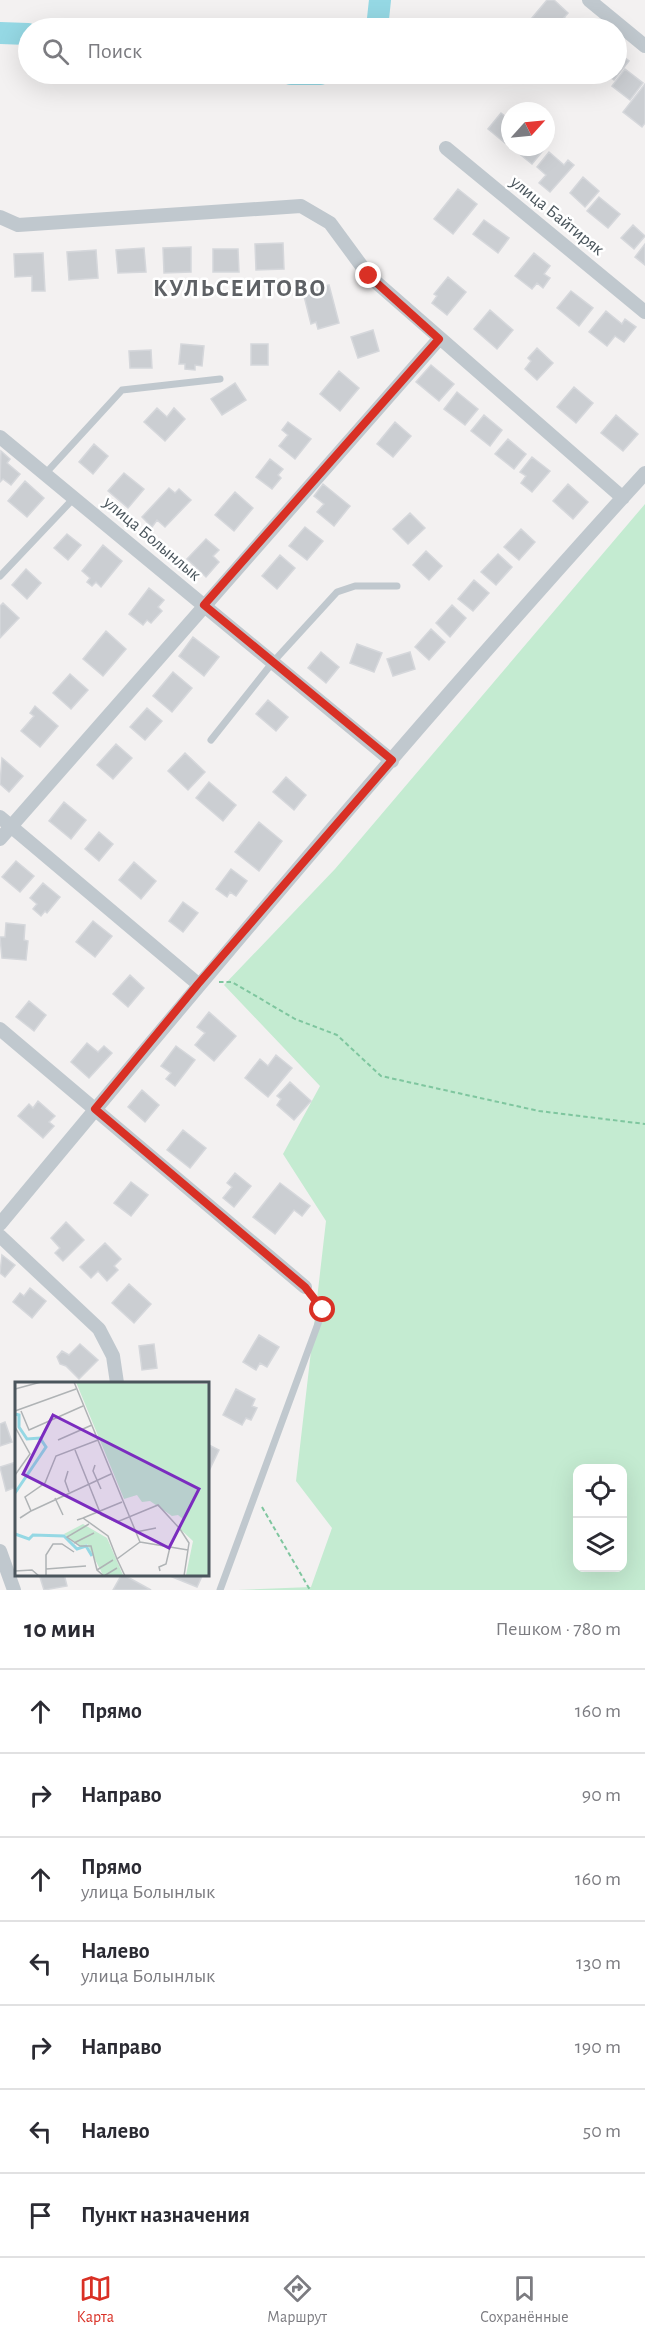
<!DOCTYPE html>
<html lang="ru">
<meta charset="utf-8">
<style>
body{margin:0;font-family:"Alegreya Sans",sans-serif;background:#f7f7f7;color:#2b2b33}
.controls{position:absolute;right:18px;bottom:18px;display:grid;overflow:hidden;border-radius:12px;box-shadow:0 6px 24px #0002}
.controls button{width:54px;height:54px;display:grid;place-items:center;padding:0;border:0;border-bottom:2px solid #e1e1e2;background:#fff;color:#2b2b33;font:30px sans-serif}
.compass{position:absolute;left:501px;top:102px;width:54px;height:54px;border-radius:50%;background:#fff;box-shadow:0 6px 24px #0002;rotate:63deg}
.stop{position:absolute;width:18px;height:18px;margin:-14px;border:4px solid #d93025;border-radius:50%;background:#fff}
.stop.end{background:#d93025;border-color:#fff;box-shadow:0 2px 6px #0008}
.list{margin:0;padding:0;list-style:none}
h2{display:flex;justify-content:space-between;align-items:center;height:78px;margin:0;padding:0 24px;font-size:26px}
h2 small{font-size:20px;font-weight:400;color:#7c7c81}
.list li{display:grid;grid-template-columns:39px 1fr auto;gap:18px;align-items:center;box-sizing:border-box;height:84px;padding:0 24px;border-top:2px solid #e1e1e2}
.list b{display:block;font-size:22px;white-space:nowrap}
.list p{margin:0;font-size:20px;white-space:nowrap;color:#7c7c81}
.list em{font-size:20px;font-style:normal;color:#7c7c81}
.icon{flex:none;width:33px;height:33px;fill:none;stroke:currentColor;stroke-width:2;stroke-linecap:round;stroke-linejoin:round}
.map{position:relative;flex:none;width:645px;height:1590px;overflow:hidden}
.search{position:absolute;background:#fff;box-shadow:0 6px 24px #0002;left:18px;right:18px;top:18px;height:66px;display:flex;align-items:center;gap:15px;box-sizing:border-box;padding:0 21px;border-radius:33px;color:#7c7c81;font-size:22px}
.sheet{height:666px;background:#fff}
nav{display:flex;justify-content:space-around;align-items:center;box-sizing:border-box;height:84px;border-top:2px solid #e1e1e2;background:#fff;font-size:16px;color:#7c7c81}
nav a{display:grid;justify-items:center;gap:3px}
nav .on{color:#d93025}
.map>svg:first-child{display:block}
.green{fill:#c4ebd1;fill-rule:evenodd}
.lines{fill:none;stroke-linecap:round;stroke-linejoin:round}
.river{stroke:#95d8e4;stroke-width:22}
.building{fill:#cbced2;stroke:#d5d7db;stroke-width:1.5}
.path{stroke:#7fc69f;stroke-width:2;stroke-dasharray:4.5 3;stroke-linecap:butt}
.service{stroke:#c0c8ce;stroke-width:7}
.minor{stroke:#c0c8ce;stroke-width:14}
.route{stroke:#d93025;stroke-width:8}
.labels{text-anchor:middle;dominant-baseline:central;stroke-width:5;stroke-linejoin:round;paint-order:stroke}
.street-label{font-size:18px;fill:#4a555c;stroke:#fff}
.district-label{font-size:24px;font-weight:bold;letter-spacing:1.5px;fill:#5e6165;stroke:#fff}
.inset-river{fill:none;stroke:#95d8e4;stroke-width:3}
.inset-road{fill:none;stroke:#afb3b5;stroke-width:1.5}
.view{fill:#7b2cbf;fill-opacity:0.15;stroke:#7b2cbf;stroke-width:3}
.inset-edge{fill:none;stroke:#4a555c;stroke-width:3}
</style>
<div class="map">
<svg width="645" height="1590" viewBox="0 0 645 1590">
<rect width="100%" height="100%" fill="#f3f1f1"/>
<path class="green" d="M645,504V1590H238L311,1587L332,1528L296,1481L326,1221L283,1154L320,1086L224,985L335,869ZM578,1468H622V1568H578Z"/>
<g class="lines">
<path class="river" d="M377,28L380,0
M0,33L28,34
M291,74H320"/>
</g>
<path class="building" d="M547,0H554L568,13L555,28L544,19L539,24L532,18Z
M565,18L578,28H556Z
M616,51L629,61L614,80L606,74H616Z
M625,69L643,83L630,100L612,86Z
M645,84V123L642,127L623,112Z
M501,113L510,120V137L505,143L488,129Z
M521,147H546L532,164L517,152Z
M549,152L564,165L568,160L574,165L550,192L539,183L546,175L537,167Z
M583,177L599,191L585,207L570,193Z
M458,189L477,204L453,234L434,219Z
M599,197L620,214L608,228L587,211Z
M484,220L509,238L498,253L473,234Z
M633,225L645,236L634,249L621,238Z
M283,243L284,269L256,270L255,244Z
M645,244V265L635,257Z
M191,247V272L164,273L163,248Z
M144,248L146,272L118,273L116,250Z
M213,249H238L239,272H213Z
M96,250L98,278L69,280L67,252Z
M43,253L45,291H32V276L15,277L14,254Z
M534,253L550,266L544,274L550,278L543,288L537,283L532,289L515,276Z
M448,277L466,292L447,315L432,303L437,296L434,294Z
M329,285L339,323L318,329L316,322L311,324L303,292Z
M571,291L593,308L579,326L557,308Z
M490,310L513,330L497,349L474,329Z
M606,311L622,324L625,319L636,327L624,342L615,336L607,346L589,332Z
M373,330L379,351L358,358L351,337Z
M181,344L204,346L202,366L195,365V370L185,369V364H179Z
M251,344H268V365H251Z
M537,348L553,363L537,380L525,369L531,361L528,358Z
M151,350L152,368H130L129,351Z
M431,365L454,384L439,401L416,382Z
M339,371L359,388L340,411L320,394Z
M235,383L246,400L222,415L211,399Z
M574,387L593,403L576,423L557,407Z
M457,392L478,409L465,425L444,409Z
M157,408L167,417L174,408L185,419L165,441L144,422Z
M484,415L502,430L490,446L471,431Z
M616,415L638,434L623,451L601,433Z
M288,422L311,439L295,459L279,446L288,435L282,430Z
M395,422L411,436L393,457L377,444Z
M508,439L526,454L514,469L495,454Z
M94,444L108,456L93,474L79,462Z
M1,451L10,459L7,463L20,474L11,485L3,479L0,482Z
M532,457L550,471L532,492L521,483L526,476L520,472Z
M270,459L283,469L278,475L281,478L272,489L256,477Z
M124,473L144,489L128,508L108,491Z
M25,481L44,498L27,517L8,501Z
M323,484L350,506L334,526L317,512L324,504L314,496Z
M568,484L588,502L573,519L553,501Z
M169,488L175,493L179,489L191,500L165,527L157,520L152,527L142,517Z
M235,492L253,508L234,531L215,515Z
M410,513L425,528L408,544L393,529Z
M305,527L323,541L307,560L289,546Z
M521,529L535,542L519,560L504,547Z
M67,534L81,545L68,560L54,548Z
M206,539L219,550L213,556L219,562L206,577L187,559Z
M103,545L122,561L101,587L96,582L92,586L87,582L90,578L82,571Z
M426,551L442,566L429,580L413,565Z
M498,554L512,567L496,585L481,572Z
M280,555L295,568L277,589L262,576Z
M26,569L41,583L27,599L12,585Z
M474,580L489,593L473,611L458,599Z
M149,588L164,600L158,607L162,611L151,623L147,620L143,625L129,614Z
M3,603L19,618L0,638V606Z
M452,605L466,618L450,637L436,623Z
M431,629L445,642L429,660L415,647Z
M106,631L126,649L103,676L83,659Z
M193,637L219,657L204,676L179,656Z
M357,644L382,653L374,672L350,663Z
M321,652L339,667L326,683L308,668Z
M410,652L415,669L393,676L387,659Z
M173,672L192,688L172,712L153,696Z
M70,674L88,690L71,709L53,693Z
M268,700L288,717L276,731L256,714Z
M35,706L58,726L40,747L21,731L34,716L30,713Z
M147,708L162,721L145,740L130,727Z
M116,744L132,758L113,779L97,765Z
M185,753L205,772L188,790L168,771Z
M2,758L23,776L9,792L0,784Z
M286,777L306,795L294,810L273,792Z
M209,782L236,805L223,821L196,798Z
M64,802L86,820L71,839L49,821Z
M259,822L282,841L259,871L235,852Z
M99,832L113,844L99,861L85,849Z
M16,861L34,876L20,892L2,877Z
M134,862L156,881L141,899L119,880Z
M231,869L247,881L236,896L230,892L227,897L216,889Z
M43,883L60,897L47,913L45,911L41,916L33,909L37,904L30,898Z
M183,902L198,913L183,932L169,921Z
M93,921L112,936L95,957L76,942Z
M6,923L25,925L24,940L28,941L26,960L2,958L0,937H5Z
M130,975L144,988L128,1007L113,994Z
M29,1001L46,1015L34,1031L16,1017Z
M209,1012L236,1036L214,1061L195,1045L205,1033L197,1027Z
M87,1043L98,1052L104,1046L112,1053L89,1078L71,1062Z
M176,1046L195,1060L175,1086L166,1079L171,1073L161,1066Z
M276,1055L292,1068L268,1097L245,1078L260,1059L268,1066Z
M290,1082L311,1101L294,1120L277,1105L281,1099L277,1096Z
M142,1090L159,1105L145,1122L128,1107Z
M38,1101L55,1116L49,1122L54,1126L43,1138L18,1116L29,1104L33,1108Z
M183,1130L206,1148L190,1168L167,1150Z
M235,1173L251,1186L234,1207L223,1198L232,1187L227,1183Z
M131,1182L148,1195L131,1216L114,1203Z
M280,1183L310,1206L302,1216L294,1210L275,1234L253,1217Z
M66,1222L84,1240L63,1261L55,1253L60,1248L51,1238Z
M105,1243L121,1259L114,1266L118,1270L107,1281L98,1271L91,1278L80,1267Z
M2,1255L15,1265L5,1277L0,1273Z
M129,1284L151,1304L134,1323L112,1303Z
M30,1288L46,1301L32,1318L13,1302L20,1293L24,1296Z
M259,1335L279,1347L267,1367L260,1363L256,1370L243,1362Z
M80,1344L98,1360L79,1379L66,1366L60,1364L57,1357L62,1351L69,1355Z
M154,1344L157,1368L142,1370L139,1346Z
M236,1389L255,1399L252,1406L257,1408L251,1420L246,1418L242,1425L223,1415Z
M5,1422L12,1442L0,1446V1424Z
M207,1444L219,1450L208,1473H207Z
M16,1462V1487L6,1491L0,1467Z
M39,1574H64L67,1586L44,1590Z
M122,1574L151,1590H113Z
M165,1574H203L197,1587Z"/>
<g class="lines">
<path class="path" d="M219,982H232L295,1019L337,1035L381,1076L539,1111L645,1124
M262,1507L310,1590"/>
<path class="service" d="M45,474L122,390L220,379
M0,576L74,498
M211,740L273,662L337,592L355,586H397
M220,1590L323,1310L305,1287"/>
<path class="minor" d="M589,0L645,46
M446,148L645,312
M0,217L18,225L301,206L330,223L369,276L623,498
M0,437L392,761
M0,817L198,984
M0,839L439,339
M0,1029L305,1287
M0,1224C211,970 423,717 645,473
M0,1236L99,1329L113,1356L117,1383
M0,1551L14,1590"/>
</g>
<g class="lines">
<path class="route" d="M323,1310L305,1287L95,1109L198,984L392,760L204,605L439,339L369,276"/>
</g>
<g class="labels">
<g class="street-label">
<text transform="translate(557 216) rotate(39)">улица Байтиряк</text>
<text transform="translate(152 539) rotate(40)">улица Болынлык</text>
</g>
<g class="district-label">
<text x="240" y="289">КУЛЬСЕИТОВО</text>
</g>
</g>
<g transform="translate(15 1382)">
<rect width="194" height="194" fill="#f3f1f1"/>
<path d="M61,0L193,2V193H171L178,159L164,146L168,137L163,133L157,134L135,119L127,120L122,113L109,117ZM68,142L92,156L108,193H88L72,162L66,164L49,152Z" fill="#c4ebd1"/>
<path class="inset-river" d="M0,32L4,33V45L12,57L25,56L31,65L0,111M0,152L14,157L18,153L49,154L62,167L71,164L77,174"/>
<path class="inset-road" d="M59,0L125,160M0,7L26,0M0,29L61,7M6,29L14,48L68,24M0,45L15,72L0,93M43,58L77,43M60,68L86,133L102,140L143,123L165,147L174,161L169,194M80,83L78,89L86,107M53,89L50,99L54,110M40,116L48,133M16,129L96,92M5,136L16,129L10,115L30,101L41,74L83,58M68,136L107,120M62,138L68,136L93,154L102,177M74,142L52,155L65,164H76L82,188L89,194L102,186M121,150L141,146M125,160L173,168M59,161L79,151M31,187L71,184M82,188L98,178M0,189L17,188L24,194M145,189L144,185L151,182L155,165M31,194V173L38,162H47L59,170M110,194L102,177L125,160"/>
<path class="view" d="M38,33L184,107L154,166L8,92Z"/>
<rect width="194" height="194" class="inset-edge"/>
</g>
</svg>
<div class="controls">
<button><svg class="icon" aria-label="locate" viewBox="0 0 24 24"><circle cx="12" cy="12" r="6"/><path d="M12 2v4M12 18v4M2 12h4M18 12h4"/></svg></button>
<button><svg class="icon" aria-label="layers" viewBox="0 0 24 24"><path d="M12 4l9 5-9 5-9-5zM3 14l9 5 9-5"/></svg></button>
</div>
<svg class="compass" viewBox="-18 -18 36 36"><path d="M0-13l5 13h-10z" fill="#e53935"/><path d="M0 13l5-13h-10z" fill="#7c7c81"/></svg>
<div class="stop" style="left:323px;top:1310px"></div>
<div class="stop end" style="left:369px;top:276px"></div>
<div class="search"><svg class="icon" aria-label="search" viewBox="0 0 24 24"><circle cx="10" cy="10" r="6"/><path d="M15 15l6 6"/></svg>Поиск</div>
</div>
<section class="sheet">
<h2>10 мин<small>Пешком · 780 m</small></h2>
<ul class="list">
<li><svg class="icon" aria-label="ahead" viewBox="0 0 24 24"><path d="M12 20V5M6 11l6-6 6 6"/></svg><div><b>Прямо</b></div><em>160 m</em></li>
<li><svg class="icon" aria-label="right" viewBox="0 0 24 24"><path d="M7 20v-9h11M14 6l5 5-5 5"/></svg><div><b>Направо</b></div><em>90 m</em></li>
<li><svg class="icon" aria-label="ahead" viewBox="0 0 24 24"><path d="M12 20V5M6 11l6-6 6 6"/></svg><div><b>Прямо</b><p>улица Болынлык</p></div><em>160 m</em></li>
<li><svg class="icon" aria-label="left" viewBox="0 0 24 24"><path d="M17 20v-9H6M10 6l-5 5 5 5"/></svg><div><b>Налево</b><p>улица Болынлык</p></div><em>130 m</em></li>
<li><svg class="icon" aria-label="right" viewBox="0 0 24 24"><path d="M7 20v-9h11M14 6l5 5-5 5"/></svg><div><b>Направо</b></div><em>190 m</em></li>
<li><svg class="icon" aria-label="left" viewBox="0 0 24 24"><path d="M17 20v-9H6M10 6l-5 5 5 5"/></svg><div><b>Налево</b></div><em>50 m</em></li>
<li><svg class="icon" aria-label="arrive" viewBox="0 0 24 24"><path d="M6 21V4h12l-3 4 3 4H6"/></svg><div><b>Пункт назначения</b></div></li>
</ul>
</section>
<nav>
<a class="on"><svg class="icon" aria-label="map" viewBox="0 0 24 24"><path d="M3 6l6-2 6 2 6-2v14l-6 2-6-2-6 2zM9 4v14M15 6v14"/></svg>Карта</a>
<a><svg class="icon" aria-label="directions" viewBox="0 0 24 24"><path d="M12 3l9 9-9 9-9-9zM9 14v-3h6M13 9l2 2-2 2"/></svg>Маршрут</a>
<a><svg class="icon" aria-label="saved" viewBox="0 0 24 24"><path d="M7 4h10v16l-5-4-5 4z"/></svg>Сохранённые</a>
</nav>
